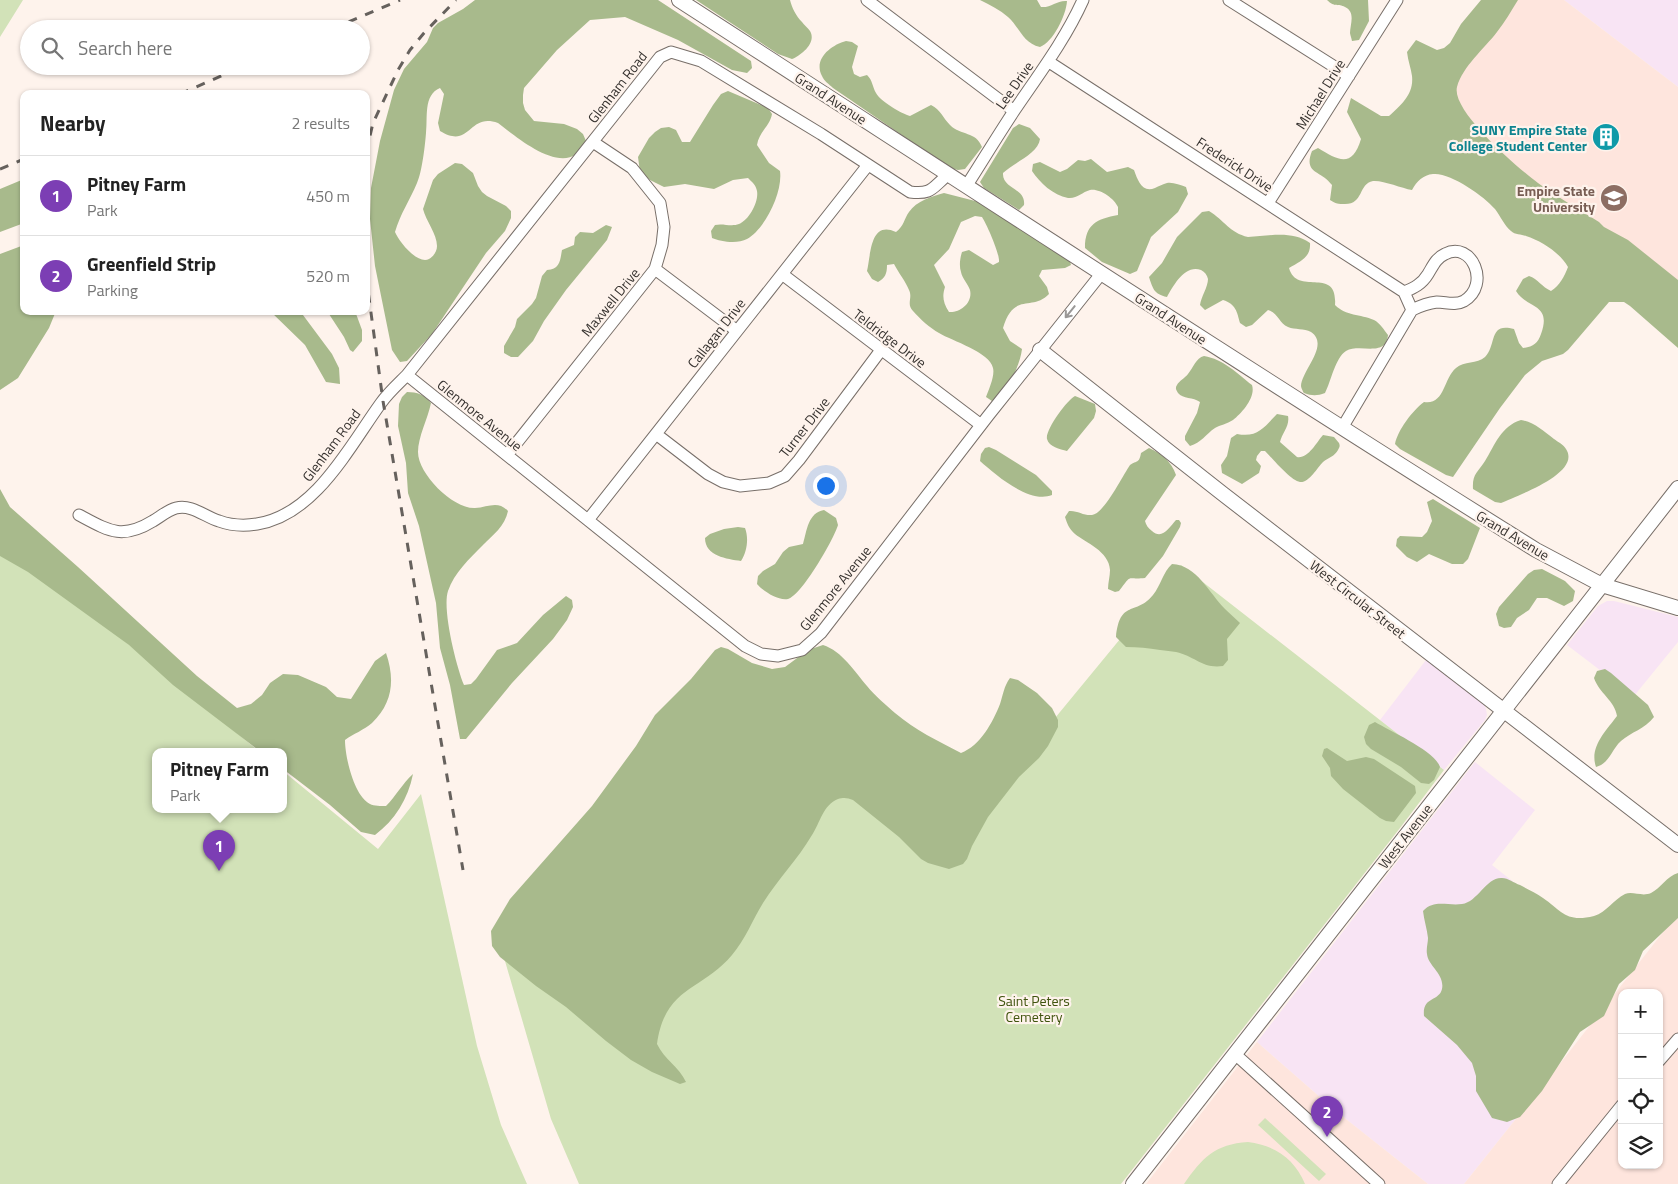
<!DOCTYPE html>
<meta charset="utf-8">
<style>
body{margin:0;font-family:"Titillium Web",sans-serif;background:#f2f2f2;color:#222}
.controls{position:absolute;right:15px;bottom:15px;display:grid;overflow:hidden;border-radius:10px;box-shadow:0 1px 4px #0004}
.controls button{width:45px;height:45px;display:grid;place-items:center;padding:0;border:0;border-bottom:1px solid #e0e0e0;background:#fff;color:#222;font:25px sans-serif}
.you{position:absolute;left:825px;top:485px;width:18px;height:18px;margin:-12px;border:4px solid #fff;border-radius:50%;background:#1a73e8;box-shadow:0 0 0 8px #1a73e833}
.badge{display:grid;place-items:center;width:32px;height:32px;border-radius:50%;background:#7c3eb4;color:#fff;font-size:16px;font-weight:700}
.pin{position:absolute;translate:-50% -41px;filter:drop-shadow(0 1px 2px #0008)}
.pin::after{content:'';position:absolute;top:26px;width:18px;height:15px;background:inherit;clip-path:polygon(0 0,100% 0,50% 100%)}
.popup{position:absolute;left:152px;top:748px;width:135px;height:65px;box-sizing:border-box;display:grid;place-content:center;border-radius:10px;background:#fff;filter:drop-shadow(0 1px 4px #0005);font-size:16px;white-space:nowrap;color:#767676}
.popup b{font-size:19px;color:#222}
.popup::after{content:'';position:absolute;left:50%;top:100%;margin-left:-10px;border:10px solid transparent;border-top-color:#fff}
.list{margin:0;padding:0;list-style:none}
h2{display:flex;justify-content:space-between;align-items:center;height:65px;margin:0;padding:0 20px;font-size:21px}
h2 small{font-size:16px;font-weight:400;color:#767676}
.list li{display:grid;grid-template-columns:32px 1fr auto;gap:15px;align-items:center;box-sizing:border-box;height:80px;padding:0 20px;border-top:1px solid #e0e0e0}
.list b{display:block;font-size:19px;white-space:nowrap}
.list p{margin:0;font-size:16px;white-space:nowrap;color:#767676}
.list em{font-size:16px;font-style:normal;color:#767676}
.icon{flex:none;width:28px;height:28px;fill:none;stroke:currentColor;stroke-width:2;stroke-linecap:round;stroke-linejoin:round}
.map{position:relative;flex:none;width:1678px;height:1184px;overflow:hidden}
.search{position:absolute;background:#fff;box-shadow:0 1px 4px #0004;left:20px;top:20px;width:350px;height:55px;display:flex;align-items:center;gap:12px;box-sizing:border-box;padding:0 18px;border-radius:28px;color:#767676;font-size:19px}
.panel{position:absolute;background:#fff;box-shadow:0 1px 4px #0004;left:20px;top:90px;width:350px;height:225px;border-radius:10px}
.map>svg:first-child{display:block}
.commercial{fill:#f8e4f4}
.education{fill:#fee5dd;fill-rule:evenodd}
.green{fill:#d2e2b8}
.forest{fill:#a8ba8c;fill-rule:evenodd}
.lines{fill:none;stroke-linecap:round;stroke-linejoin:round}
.minor-casing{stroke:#786f69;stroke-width:13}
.tertiary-casing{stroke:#786f69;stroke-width:16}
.minor{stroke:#fff;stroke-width:11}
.tertiary{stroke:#fff;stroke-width:14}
.rail{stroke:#66615d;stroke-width:3;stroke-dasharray:9 9;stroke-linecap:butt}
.oneway{stroke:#9a9897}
.labels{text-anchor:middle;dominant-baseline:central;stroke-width:4.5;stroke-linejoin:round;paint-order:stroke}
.street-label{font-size:14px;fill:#36322f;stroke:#fef3ec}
.culture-label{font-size:14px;font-weight:bold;fill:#0d838f;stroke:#fef3ec;text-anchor:end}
.education-label{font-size:14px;font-weight:bold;fill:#785e54;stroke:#fef3ec;text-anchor:end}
.park-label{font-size:14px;fill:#40540e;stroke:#fef3ec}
</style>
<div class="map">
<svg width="1678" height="1184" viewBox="0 0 1678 1184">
<rect width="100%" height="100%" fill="#fef3ec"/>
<path class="commercial" d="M1564,0H1678V87Z
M1607,601H1614L1678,617V642L1634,696L1567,645L1598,606Z
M1426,660L1484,705L1486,709L1487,715L1485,720L1444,770L1380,720Z
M1475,762L1535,810L1492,865L1539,902L1555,1070L1464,1184H1428L1337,1112L1257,1042Z"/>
<path class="education" d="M1497,0H1564L1678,87V296L1422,99Z
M1678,913V1184H1464L1555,1070ZM1622,993H1659V1165H1622Z
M1257,1042L1337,1112L1428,1184H1146Z"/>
<path class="green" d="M0,0H23L0,37Z
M0,539L260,752H155V810H283V771L378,849L421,794L477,1046L501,1125L527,1184H0Z
M1181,565L1444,770L1400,828L1121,1184H579L551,1119L498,937L840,781L939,859Z
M1265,1118L1326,1174L1319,1181L1258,1125Z
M1248,1142C1274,1145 1295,1159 1305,1184H1184C1202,1158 1215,1144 1248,1142Z"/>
<path class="forest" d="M475,0H658L751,61L752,68L747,73L732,70L678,40L625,17L590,20L557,50L524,88L523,95V103L525,110L534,121L564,124L577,129L583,134L586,141C569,182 519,139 498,123C468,112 471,150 440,131L438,123L444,94L440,88C423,95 428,118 426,133C425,146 422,172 417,183C410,200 400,214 395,232C399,242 418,265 429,259C434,256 437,251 437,246C437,234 426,221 423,209L433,180L438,174L455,163L462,164L473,173L478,186L482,192L487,196L506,206L511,211V218L505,231L486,253L432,334L407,361L400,362L392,350L375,266L370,219L371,188L380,141L394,90L404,69L427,42L433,28L438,23L463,9Z
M696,0H790C792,8 796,16 802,22C804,25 808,28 810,31C817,43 801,55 792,59L778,54Z
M980,0H1037L1041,7C1051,8 1057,0 1067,1C1066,16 1053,42 1040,47C1023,43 1020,28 1008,17C1000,10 990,5 980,0Z
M1327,0H1368L1369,21L1359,40L1352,41C1352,40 1350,34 1350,33C1350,25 1356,12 1345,7C1338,3 1335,8 1327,0Z
M1481,0H1518C1511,11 1505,22 1497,32C1484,49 1463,66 1457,87C1451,111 1519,169 1538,183C1557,197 1579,209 1599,222L1604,227L1628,240L1678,280V348L1630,306L1624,302H1609L1568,350L1563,354L1542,361L1525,375L1500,408L1453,477L1446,475L1400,449L1395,444C1398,430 1412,411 1424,402C1445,405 1443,379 1456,368C1464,361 1477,364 1485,357C1497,345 1488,322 1514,329L1519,343L1523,348C1533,347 1538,343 1541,334C1552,303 1528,310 1516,291L1523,279L1529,276C1538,279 1542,287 1551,291C1560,285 1564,277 1568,267C1560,253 1542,241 1526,236C1521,234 1515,235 1511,231C1504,225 1501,217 1495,209C1484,196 1450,172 1433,174C1423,175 1417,181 1412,190C1401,188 1383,180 1373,181C1358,184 1364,204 1345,204C1338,204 1336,204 1330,200L1332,185C1321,170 1303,174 1312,151L1318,148C1338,160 1352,169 1361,139L1347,112L1351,98L1381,116H1389C1401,105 1414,94 1412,76C1411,68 1408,61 1407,52L1416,40L1437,50L1444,48L1450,43L1461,24Z
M846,41L852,42L858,46L852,67L854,74L860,77L867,75C873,81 872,86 876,93C880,101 902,114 910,116L931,105C941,110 943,118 950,125C961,136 976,131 982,147L965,169L958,170L950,168L833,88C829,84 824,81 822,76C813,59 831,45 846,41Z
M728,91L768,108L772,114C770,126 759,132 757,145L769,163L780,171C783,192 765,229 747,239C738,244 721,242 712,238L711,231L715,225C723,223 731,227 739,224C749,220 759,202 757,191C756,185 752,182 748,178L733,180L714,189L685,184L664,187L650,180L640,172L638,157L649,138L655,132L661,128L669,127L676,130L682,142H690L713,105L721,94Z
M1019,124L1030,128L1040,139C1038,154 1013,163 1003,173C1002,189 1026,188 1024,205L1019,210L984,188L980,182L1013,128Z
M1091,159L1107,172L1128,167L1134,170C1138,181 1142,193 1155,188C1159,186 1163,184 1167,183C1173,182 1180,185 1186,187L1188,194L1178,212L1151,237L1137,271L1130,274L1102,262L1085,248C1085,224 1097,219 1118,215C1118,214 1118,208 1118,207C1114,198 1099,188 1090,190C1082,192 1077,199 1068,198C1053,195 1040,183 1032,171L1033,164L1040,162L1060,172L1067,169L1078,160L1085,161Z
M24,179V223L0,232V189Z
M944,193L979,202L1069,258L1071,265L1065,268L1042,270L1039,276L1047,287L1049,294C1032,312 1014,291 1003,328L1010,341L1022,349C1020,366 1007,393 992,401L986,397C989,389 995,376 993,368C990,352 952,341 939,333C930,328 920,319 913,311C906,304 913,298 909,290C906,282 898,272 894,264L887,265C887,274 885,278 878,282L872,279L867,271C871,254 870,220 896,232C904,226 904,219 909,212C916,201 933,196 944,193ZM975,216L982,217C987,225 1000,254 999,262L993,265L969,250L962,252C960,258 959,266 961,272C962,278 968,284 970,290C973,303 960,313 949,312C943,303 942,296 945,287L934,265L949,249L961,222Z
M1209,211C1224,220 1230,233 1248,237C1269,236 1292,230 1310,243C1311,257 1301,261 1289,268C1297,297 1338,265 1335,305C1346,316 1360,314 1374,320C1380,323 1384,330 1388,335C1386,358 1360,343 1346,351C1335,358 1331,382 1325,393C1317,396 1312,396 1304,393C1303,392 1301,387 1301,386C1302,370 1330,345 1311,332C1304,328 1295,330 1288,327C1279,323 1278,313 1268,310L1252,325L1246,327L1240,323C1237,312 1236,304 1223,300L1205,310L1200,305C1201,297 1208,287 1208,279C1207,275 1205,272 1201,270C1185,264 1173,286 1167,297C1154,294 1153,289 1149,277L1162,263L1177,237L1202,212Z
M606,225L612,227L607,240L566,290L544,321L533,341L518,357H511L504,353V346L515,327L517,319L532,304L536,298L542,276L547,270C560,269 560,261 562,250L574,245L575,237L580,232L593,233Z
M24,245V311H56L49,328L18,378L0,390V254Z
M270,311H300L332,354L339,368L340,384L326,382L305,345Z
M327,311H355L362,330V341L353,352L350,350L344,337Z
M1204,356C1223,359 1238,374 1252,385C1256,397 1242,413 1233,420C1227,424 1220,425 1215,428C1206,434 1201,443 1190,446L1185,440V436L1197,413L1200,402C1193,397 1183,399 1178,393C1176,390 1175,388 1177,385C1179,381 1185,378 1188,374C1193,368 1196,358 1204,356Z
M407,392C417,392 425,395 431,403C428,418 418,437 418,452C418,474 453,509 475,508C488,507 498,500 508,511C505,526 493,535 483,545C470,558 454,573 448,591C442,609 456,666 464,685L471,684L476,679L497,650L517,643L543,615L566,596L572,600L573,607L567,620L553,639L512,683L466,739H460L450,685L440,648L436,603L419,526L408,493L406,463L398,426L399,404L402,397Z
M1075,396L1095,404L1096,411L1094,418L1067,451C1060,449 1049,447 1047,439C1045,430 1067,400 1075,396Z
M1277,414L1288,416C1290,426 1282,433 1280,442L1297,457C1308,459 1316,443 1323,435L1334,437L1339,443C1340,446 1340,446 1338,450C1335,456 1328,458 1323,462C1317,468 1309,483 1300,482C1291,481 1272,458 1265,451H1261L1257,456L1256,460L1261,466L1259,473L1242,484L1222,473L1221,465L1227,456L1231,438L1237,434C1258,438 1264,427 1277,414Z
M1521,420C1534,422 1543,431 1554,439C1558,442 1563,444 1566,449C1582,473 1516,496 1501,503L1495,502L1473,489C1472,474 1478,472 1485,461C1495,445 1501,426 1521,420Z
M989,447L996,450L1036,475L1052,491V495C1029,504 996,475 980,461L981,454L985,448Z
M1149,448C1162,454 1171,461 1176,475L1145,521C1146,525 1148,528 1152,531C1162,540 1169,528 1176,520H1179L1181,523L1180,527L1163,556L1145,578C1125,580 1133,573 1119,591L1115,592L1108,589C1108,583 1110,576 1110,570C1109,551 1086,543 1075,534C1069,529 1067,523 1065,517L1069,511C1077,510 1084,516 1092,515C1104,514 1123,475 1130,465C1137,460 1139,464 1141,453Z
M0,489L10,507L78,567L197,676L237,708L251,704L262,695L270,683L283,674L298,675L326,687L337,697L351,699L375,661L386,653C395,679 393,703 372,723C364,730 353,734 345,740C345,757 354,796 370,804C374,806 381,806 386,806C396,796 402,784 413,774C408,799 395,820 375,835L361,832L330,805L283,769V752H261L173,685L129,645L28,572L0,556Z
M1433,499L1480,528L1468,559L1463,564H1452L1429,554L1417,562L1407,557L1396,546L1397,539L1400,536L1422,537L1427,532L1432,521L1427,502Z
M824,510L836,518L838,525C834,539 802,595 788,599C778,601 763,591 757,584L758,576L763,571L775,564L783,552L789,547L803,544C807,530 808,513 824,510Z
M738,527L745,528C749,538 747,552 741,561C727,559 705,556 705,538L710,534L724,529Z
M1172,564C1197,565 1209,593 1225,609C1230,614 1235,618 1240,623L1227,639L1228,660L1223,666C1202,669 1195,656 1176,652C1171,651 1166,651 1160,650C1148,648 1138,647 1126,647L1116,637C1120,599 1136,616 1153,595C1161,585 1163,572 1172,564Z
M1542,569L1565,581L1575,591L1573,601L1564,606L1547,598H1537L1529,610L1517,618L1511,627L1504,628L1499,626L1496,614L1499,607L1528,574L1534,570Z
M823,645C842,651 855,672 867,686C875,696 886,705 895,713C915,730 938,741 961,753C980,746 993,722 1000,704C1003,695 1004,686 1010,678L1018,680L1037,693L1052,708L1058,720V727L1048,746L1039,758L1019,777L988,817L972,846L967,859L963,864L949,869L928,863L921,859L899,837L853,800C848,798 844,797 838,799C823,805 820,823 812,835C798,859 778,879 763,903C753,919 745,940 732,955C702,991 665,986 657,1044C664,1059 679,1067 686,1082L680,1084L652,1072L631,1060L606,1041L566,1007L536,986L500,957L492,946L491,931L510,899L592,806L636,746L655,715L691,679L715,650L721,647L728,649L752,663L772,669L785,667L808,650Z
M1605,669L1611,673L1648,705L1654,717C1645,729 1631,732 1621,741C1611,750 1610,763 1596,767C1589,747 1606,731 1617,716C1615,701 1599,693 1594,678L1597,671Z
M1375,722C1390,731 1435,751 1440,767L1434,780L1429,784L1421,783L1401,767L1371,749L1366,744L1364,737L1369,725Z
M1327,748L1347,761L1366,757L1374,759L1415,786L1416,793L1394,822L1386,821L1380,818L1343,789L1331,776L1330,768L1322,756L1324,749Z
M1678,873V918L1643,951L1635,970L1619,984L1604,1016L1580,1032L1542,1091L1520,1117L1507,1122L1492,1118L1476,1091V1076L1472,1063L1457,1045L1424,1016C1422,996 1439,1002 1442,989C1445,974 1428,966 1427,954C1426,949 1428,943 1428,938C1427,929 1424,920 1423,911C1434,899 1447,906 1462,904C1478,902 1486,877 1502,878C1508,878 1514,883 1520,885C1527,889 1536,893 1543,898C1562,911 1566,923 1594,916C1607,912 1613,900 1625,894C1633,891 1642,897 1651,893C1661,888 1667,876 1678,873Z"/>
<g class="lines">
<defs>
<path id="minor" d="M867,0L1014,111
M1229,0L1349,76
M1049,62L1404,292L1412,310L1342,428
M967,185C983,160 998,135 1014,111C1039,74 1065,40 1083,0
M1268,203L1397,0
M655,269L737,331
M782,274L981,425
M1404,292C1414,288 1422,284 1428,274C1433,266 1436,258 1445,254C1472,240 1491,285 1464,301C1455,306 1446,302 1437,302C1428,303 1420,306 1412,310
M407,375L745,646L761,654L778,656L802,650L821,633L988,416L1101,274
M656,434L708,474L723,482L740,486L769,483L785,476L799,460L881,350
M507,455L655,269L662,245L664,227L660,203L632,168L593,142
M79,515C109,531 122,540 153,521C160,517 168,510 176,508C192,504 205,517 219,521C230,525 245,526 257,524C315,515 349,447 381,403C388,393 398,384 407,375L660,57L671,52L701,61L821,134L910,192C933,195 932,187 949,174
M588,520L868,165
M1235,1054L1379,1184
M1659,1061L1678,1039
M1558,1184L1622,1105"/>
<path id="tertiary" d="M679,0C964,184 1248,370 1536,550L1602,585L1678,608
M1040,350L1223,494L1678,845
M1133,1184L1678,488"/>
</defs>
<use href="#minor" class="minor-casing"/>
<use href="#tertiary" class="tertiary-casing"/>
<use href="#minor" class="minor"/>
<use href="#tertiary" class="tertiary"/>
<path class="rail" d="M332,29L400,0
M180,94L244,66
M366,153L373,123L398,70L410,50L424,33L456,0
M0,169L24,159
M366,276L383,401L463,870"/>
</g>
<defs><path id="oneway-shaft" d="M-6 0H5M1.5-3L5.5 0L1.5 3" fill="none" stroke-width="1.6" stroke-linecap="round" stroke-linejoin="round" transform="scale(1.25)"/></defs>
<use class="oneway" href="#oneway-shaft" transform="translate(1070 312) rotate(129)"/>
<defs>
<symbol id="building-disc" viewBox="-11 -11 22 22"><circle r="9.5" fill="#0f9aa8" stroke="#fef3ec"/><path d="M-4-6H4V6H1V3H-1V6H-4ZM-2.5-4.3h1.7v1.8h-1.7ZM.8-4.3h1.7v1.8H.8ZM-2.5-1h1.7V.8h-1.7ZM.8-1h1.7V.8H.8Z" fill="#fff"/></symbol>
<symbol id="university-disc" viewBox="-11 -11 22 22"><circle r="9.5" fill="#8d6e63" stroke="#fef3ec"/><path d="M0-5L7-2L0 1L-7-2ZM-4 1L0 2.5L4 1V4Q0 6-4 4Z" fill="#fff"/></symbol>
</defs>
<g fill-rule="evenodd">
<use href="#building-disc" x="1590" y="121" width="32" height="32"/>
<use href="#university-disc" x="1598" y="182" width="32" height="32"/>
</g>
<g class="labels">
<g class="street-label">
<text transform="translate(1014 85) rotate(-55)">Lee Drive</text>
<text transform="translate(617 87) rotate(-52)">Glenham Road</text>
<text transform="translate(1320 94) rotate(-58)">Michael Drive</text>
<text transform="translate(831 98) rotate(33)">Grand Avenue</text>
<text transform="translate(1235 164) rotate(33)">Frederick Drive</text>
<text transform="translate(610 302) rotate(-51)">Maxwell Drive</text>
<text transform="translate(1171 318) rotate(33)">Grand Avenue</text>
<text transform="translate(716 333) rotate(-52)">Callagan Drive</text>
<text transform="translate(890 338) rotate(37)">Teldridge Drive</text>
<text transform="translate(480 415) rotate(39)">Glenmore Avenue</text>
<text transform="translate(804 427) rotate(-52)">Turner Drive</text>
<text transform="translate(331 445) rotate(-53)">Glenham Road</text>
<text transform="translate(1513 535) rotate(31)">Grand Avenue</text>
<text transform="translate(835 588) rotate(-51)">Glenmore Avenue</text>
<text transform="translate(1358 599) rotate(38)">West Circular Street</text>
<text transform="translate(1405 836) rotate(-52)">West Avenue</text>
</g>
<g class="culture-label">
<text x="1587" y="129">SUNY Empire State<tspan x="1587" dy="16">College Student Center</tspan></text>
</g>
<g class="education-label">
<text x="1595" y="190">Empire State<tspan x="1595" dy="16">University</tspan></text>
</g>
<g class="park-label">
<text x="1034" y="1000">Saint Peters<tspan x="1034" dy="16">Cemetery</tspan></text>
</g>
</g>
</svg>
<div class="controls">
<button>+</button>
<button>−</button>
<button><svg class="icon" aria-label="locate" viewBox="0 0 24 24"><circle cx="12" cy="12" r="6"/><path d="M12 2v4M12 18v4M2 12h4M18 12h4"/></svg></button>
<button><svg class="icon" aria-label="layers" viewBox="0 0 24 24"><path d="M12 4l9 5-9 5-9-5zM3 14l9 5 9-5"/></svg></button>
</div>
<div class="you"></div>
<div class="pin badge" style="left:219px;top:871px">1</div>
<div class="popup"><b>Pitney Farm</b>Park</div>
<div class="pin badge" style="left:1327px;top:1137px">2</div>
<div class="search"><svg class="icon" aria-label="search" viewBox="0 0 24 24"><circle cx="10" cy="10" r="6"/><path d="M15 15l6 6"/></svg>Search here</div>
<section class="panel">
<h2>Nearby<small>2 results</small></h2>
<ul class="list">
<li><span class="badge">1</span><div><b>Pitney Farm</b><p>Park</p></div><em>450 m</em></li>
<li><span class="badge">2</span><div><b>Greenfield Strip</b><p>Parking</p></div><em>520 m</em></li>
</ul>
</section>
</div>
